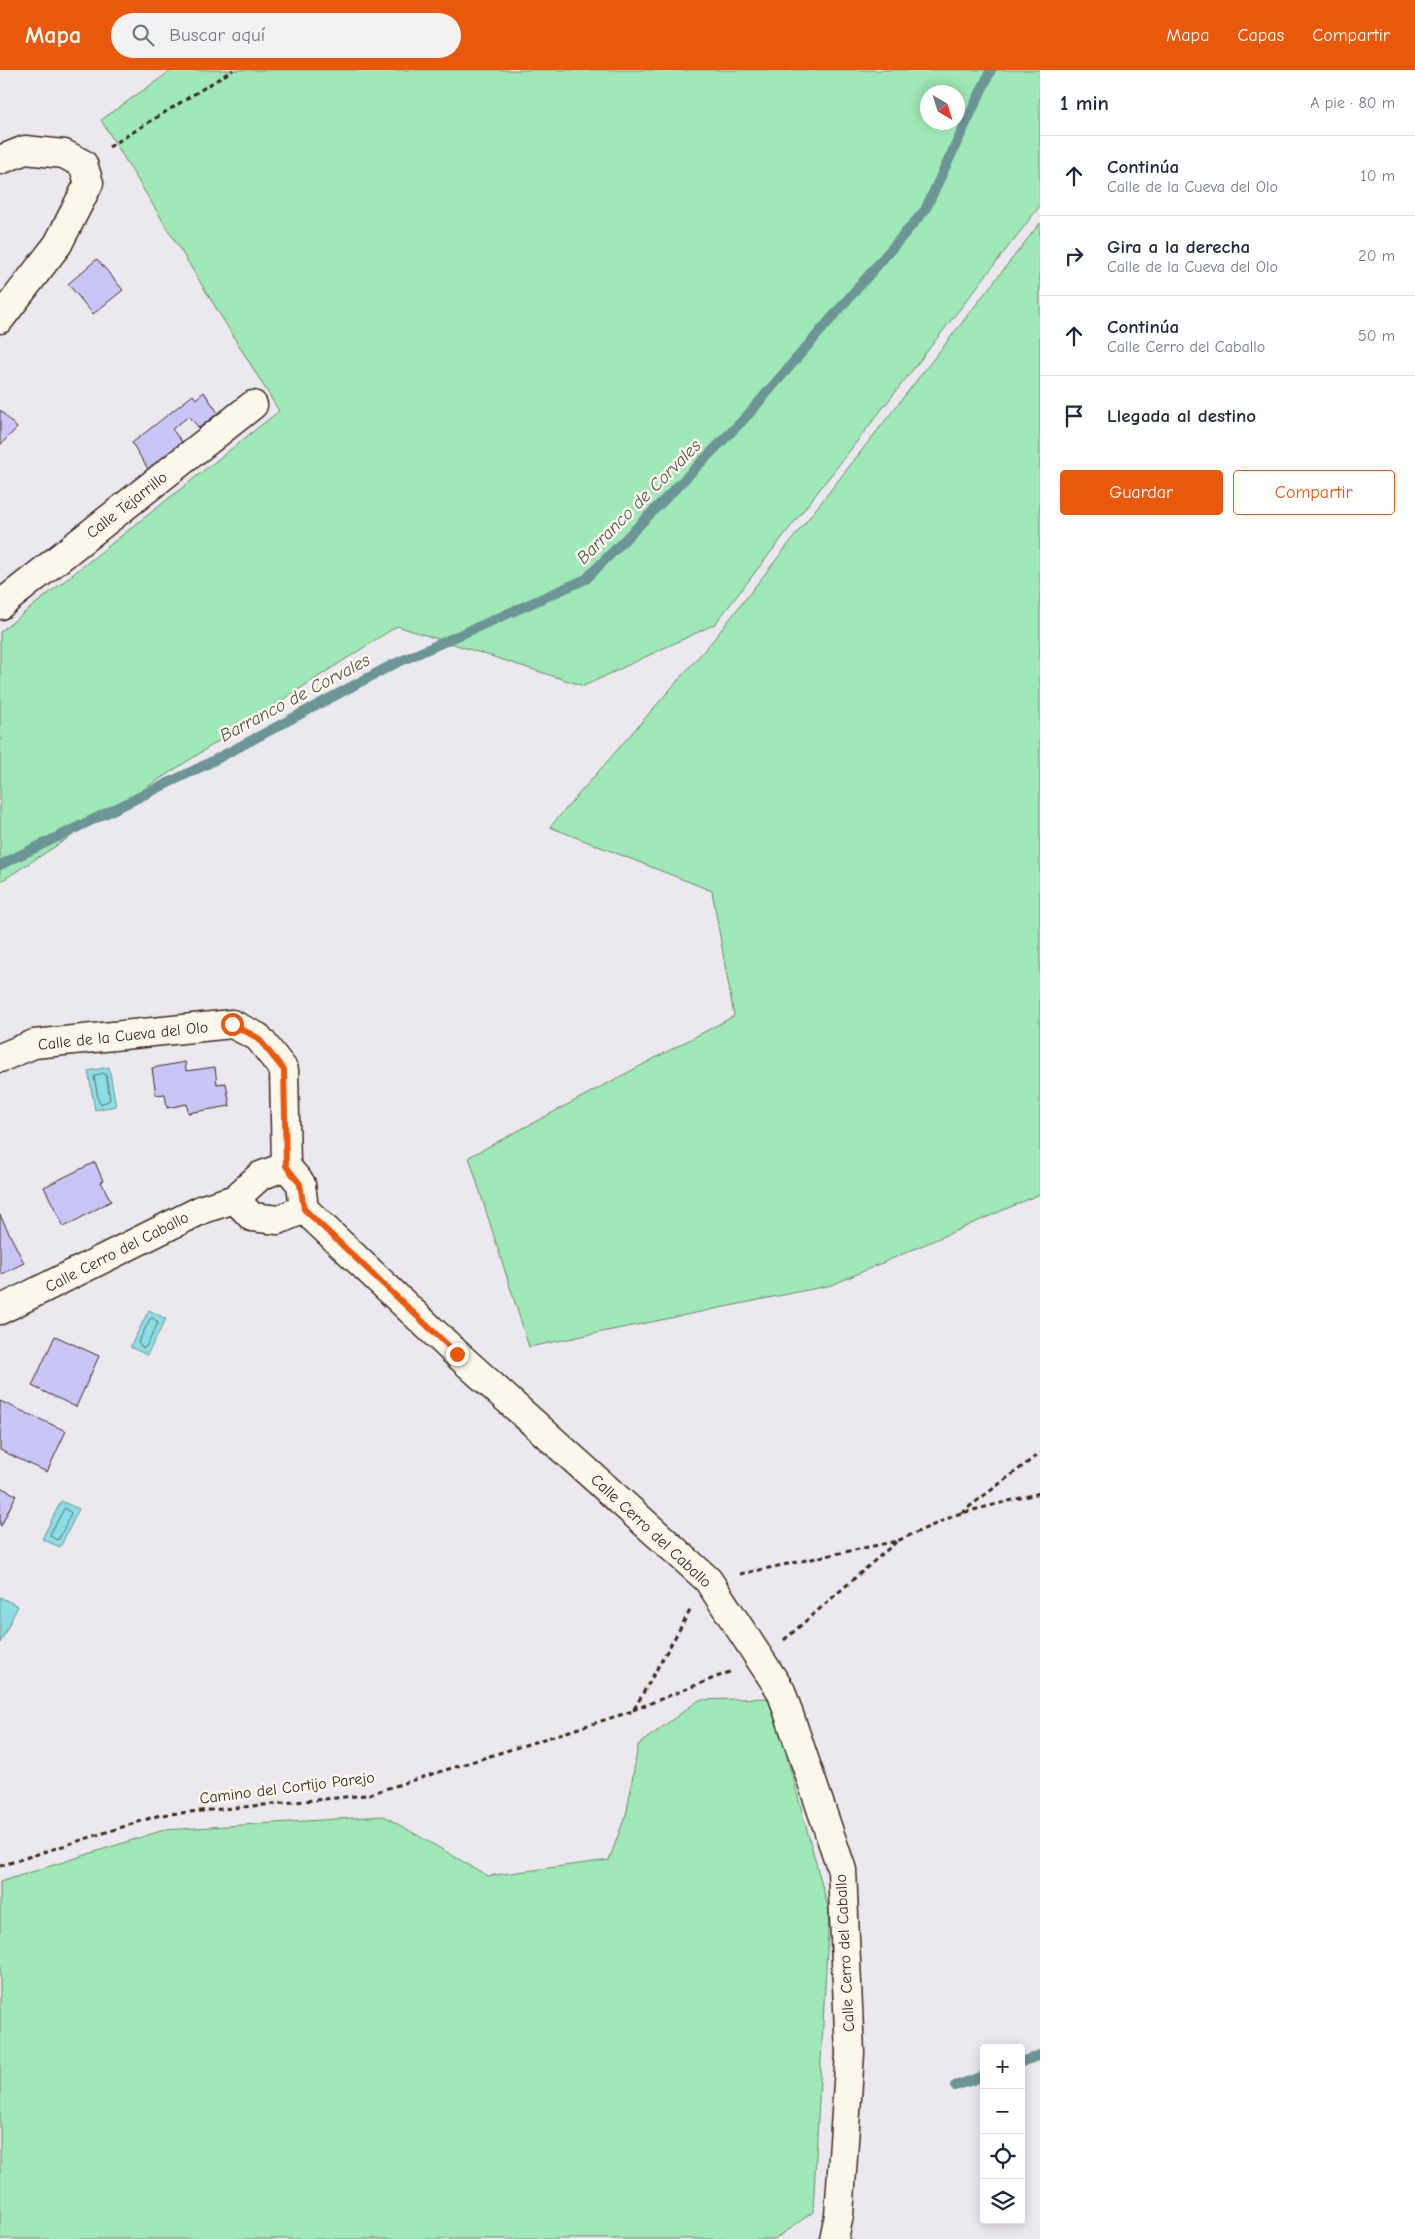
<!DOCTYPE html>
<html lang="es">
<meta charset="utf-8">
<style>
body{margin:0;font-family:"Comic Neue",sans-serif;background:#f2f2f3;color:#1f2937}
.controls{position:absolute;right:15px;bottom:15px;display:grid;overflow:hidden;border-radius:5px;box-shadow:0 2px 12px #0003}
.controls button{width:45px;height:45px;display:grid;place-items:center;padding:0;border:0;border-bottom:1px solid #e0e1e3;background:#fff;color:#1f2937;font:25px sans-serif}
.compass{position:absolute;left:920px;top:15px;width:45px;height:45px;border-radius:50%;background:#fff;box-shadow:0 2px 12px #0003;rotate:142deg}
.stop{position:absolute;width:15px;height:15px;margin:-11px;border:4px solid #ea580c;border-radius:50%;background:#fff}
.stop.end{background:#ea580c;border-color:#fff;box-shadow:0 1px 5px #0008}
.list{margin:0;padding:0;list-style:none}
h2{display:flex;justify-content:space-between;align-items:center;height:65px;margin:0;padding:0 20px;font-size:21px}
h2 small{font-size:16px;font-weight:400;color:#747a83}
.list li{display:grid;grid-template-columns:32px 1fr auto;gap:15px;align-items:center;box-sizing:border-box;height:80px;padding:0 20px;border-top:1px solid #e0e1e3}
.list b{display:block;font-size:19px;white-space:nowrap}
.list p{margin:0;font-size:16px;white-space:nowrap;color:#747a83}
.list em{font-size:16px;font-style:normal;color:#747a83}
.actions{display:flex;gap:10px;padding:15px 20px}
.actions a{flex:1;padding:11px 0;border:1px solid #ea580c;border-radius:5px;text-align:center;font-size:18px;color:#ea580c}
.actions .main{background:#ea580c;color:#fff}
.icon{flex:none;width:28px;height:28px;fill:none;stroke:currentColor;stroke-width:2;stroke-linecap:round;stroke-linejoin:round}
.map{position:relative;flex:none;width:1040px;height:2169px;overflow:hidden}
header{display:flex;align-items:center;gap:30px;box-sizing:border-box;height:70px;padding:0 25px;background:#ea580c;color:#fff}
header strong{font-size:24px}
nav{display:flex;gap:28px;margin-inline-start:auto;font-size:18px}
.search{width:350px;height:45px;background:#f2f2f3;display:flex;align-items:center;gap:12px;box-sizing:border-box;padding:0 18px;border-radius:28px;color:#747a83;font-size:19px}
main{display:flex}
aside{flex:1;background:#fff}
.map>svg:first-child{display:block}
.green{fill:#9fe8b7;stroke:#6d896a;fill-rule:evenodd}
.water{fill:#8cdde4;stroke:#6c9595}
.lines{fill:none;stroke-linecap:round;stroke-linejoin:round}
.shore{stroke:#5b726d;stroke-width:1}
.stream{stroke:#6c9595;stroke-width:10}
.building{fill:#cac5f7;stroke:#3b2a1e}
.street-casing{stroke:#3b2a1e;stroke-width:31}
.path{stroke:#3b2a1e;stroke-width:3;stroke-dasharray:5 4;stroke-linecap:butt}
.street{stroke:#fbf7ec;stroke-width:28}
.route{stroke:#ea580c;stroke-width:6}
.labels{text-anchor:middle;dominant-baseline:central;stroke-width:5;stroke-linejoin:round;paint-order:stroke}
.street-label{font-size:16px;fill:#3b2a1e;stroke:#fbf7ec}
.water-label{font-size:18px;font-style:italic;fill:#4f5750;stroke:#fbf7ec}
</style>
<header>
<strong>Mapa</strong>
<div class="search"><svg class="icon" aria-label="search" viewBox="0 0 24 24"><circle cx="10" cy="10" r="6"/><path d="M15 15l6 6"/></svg>Buscar aquí</div>
<nav><a>Mapa</a><a>Capas</a><a>Compartir</a></nav>
</header>
<main>
<div class="map">
<svg width="1040" height="2169" viewBox="0 0 1040 2169">
<rect width="100%" height="100%" fill="#ece8ef"/>
<filter id="ink" filterUnits="userSpaceOnUse"><feTurbulence type="fractalNoise" baseFrequency=".02" numOctaves="2"/><feDisplacementMap in="SourceGraphic" scale="10" xChannelSelector="R" yChannelSelector="G"/><feConvolveMatrix kernelMatrix="1 2 1 2 8 2 1 2 1" color-interpolation-filters="sRGB"/></filter>
<g filter="url(#ink)">
<path class="green" d="M172,0H1040V136L715,554L584,616L397,556L0,812V562L279,341L101,50ZM928,22H958V52H928Z
M1040,153V1124L832,1215L529,1277L469,1087L734,946L712,821L550,757L714,569Z
M771,1628L829,1841L813,2142L775,2169H0V1812L164,1760L384,1746L488,1806L609,1790L627,1741L638,1675L699,1630Z"/>
<path class="water" d="M109,997L116,1036L95,1040L88,1001Z
M149,1240L166,1249L147,1285L130,1277Z
M61,1431L79,1439L60,1477L42,1469Z
M0,1527L18,1536L0,1573Z"/>
<g class="lines">
<path class="shore" d="M103,1003L106,1005L110,1030L101,1034L99,1032L94,1007Z
M153,1248L158,1253L146,1277L143,1278L138,1273L150,1249Z
M65,1438L71,1443L59,1469L56,1470L50,1465Z"/>
<path class="stream" d="M0,795L207,694L392,595L586,509L746,347L925,140L991,0
M1021,1992L1040,1985
M955,2016L984,2006"/>
</g>
<path class="building" d="M97,189L123,220L93,244L68,214Z
M204,322L218,343L199,358L189,346L172,359L182,372L148,399L132,373L193,325L196,329Z
M0,340L17,358L0,375Z
M185,992L186,1001L215,997L217,1014L226,1013L230,1036L188,1043L187,1034L167,1038L165,1024L156,1025L152,998Z
M95,1092L103,1111L101,1112L111,1131L64,1157L44,1117Z
M0,1145L24,1193L0,1205Z
M55,1266L99,1286L76,1337L32,1316Z
M0,1331L66,1361L47,1402L0,1380Z
M0,1417L16,1425L1,1456L0,1455Z"/>
<g class="lines">
<defs>
<path id="street" d="M0,90L25,80L64,84L83,94L89,113L58,174L0,249
M0,535L253,335
M0,988L34,974L232,954L258,967L284,1000L286,1096
M286,1096L301,1114L304,1139L457,1284L708,1510L781,1621L842,1800L850,1983L839,2145L834,2169
M286,1096L260,1106L235,1129L252,1147L278,1150L304,1139
M0,1240L203,1139L235,1129"/>
</defs>
<use href="#street" class="street-casing"/>
<path class="path" d="M109,77L233,0
M961,1443L1040,1383
M740,1504L897,1471L958,1444L1040,1423
M784,1570L896,1472
M633,1640L732,1601
M0,1796L160,1745L366,1725L633,1641L691,1539"/>
<use href="#street" class="street"/>
</g>
</g>
<g class="lines" filter="url(#ink)">
<path class="route" d="M232,954L258,968L284,1000L286,1096L300,1114L304,1139L457,1284"/>
</g>
<g class="labels">
<g class="street-label">
<text transform="translate(127 435) rotate(-38)">Calle Tejarrillo</text>
<text transform="translate(123 966) rotate(-6)">Calle de la Cueva del Olo</text>
<text transform="translate(117 1182) rotate(-27)">Calle Cerro del Caballo</text>
<text transform="translate(651 1461) rotate(43)">Calle Cerro del Caballo</text>
<text transform="translate(287 1718) rotate(-7)">Camino del Cortijo Parejo</text>
<text transform="translate(845 1883) rotate(-93)">Calle Cerro del Caballo</text>
</g>
<g class="water-label">
<text transform="translate(639 432) rotate(-45)">Barranco de Corvales</text>
<text transform="translate(295 628) rotate(-28)">Barranco de Corvales</text>
</g>
</g>
</svg>
<div class="controls">
<button>+</button>
<button>−</button>
<button><svg class="icon" aria-label="locate" viewBox="0 0 24 24"><circle cx="12" cy="12" r="6"/><path d="M12 2v4M12 18v4M2 12h4M18 12h4"/></svg></button>
<button><svg class="icon" aria-label="layers" viewBox="0 0 24 24"><path d="M12 4l9 5-9 5-9-5zM3 14l9 5 9-5"/></svg></button>
</div>
<svg class="compass" viewBox="-18 -18 36 36"><path d="M0-13l5 13h-10z" fill="#e53935"/><path d="M0 13l5-13h-10z" fill="#747a83"/></svg>
<div class="stop" style="left:232px;top:954px"></div>
<div class="stop end" style="left:457px;top:1284px"></div>
</div>
<aside>
<h2>1 min<small>A pie · 80 m</small></h2>
<ul class="list">
<li><svg class="icon" aria-label="ahead" viewBox="0 0 24 24"><path d="M12 20V5M6 11l6-6 6 6"/></svg><div><b>Continúa</b><p>Calle de la Cueva del Olo</p></div><em>10 m</em></li>
<li><svg class="icon" aria-label="right" viewBox="0 0 24 24"><path d="M7 20v-9h11M14 6l5 5-5 5"/></svg><div><b>Gira a la derecha</b><p>Calle de la Cueva del Olo</p></div><em>20 m</em></li>
<li><svg class="icon" aria-label="ahead" viewBox="0 0 24 24"><path d="M12 20V5M6 11l6-6 6 6"/></svg><div><b>Continúa</b><p>Calle Cerro del Caballo</p></div><em>50 m</em></li>
<li><svg class="icon" aria-label="arrive" viewBox="0 0 24 24"><path d="M6 21V4h12l-3 4 3 4H6"/></svg><div><b>Llegada al destino</b></div></li>
</ul>
<div class="actions"><a class="main">Guardar</a><a>Compartir</a></div>
</aside>
</main>
